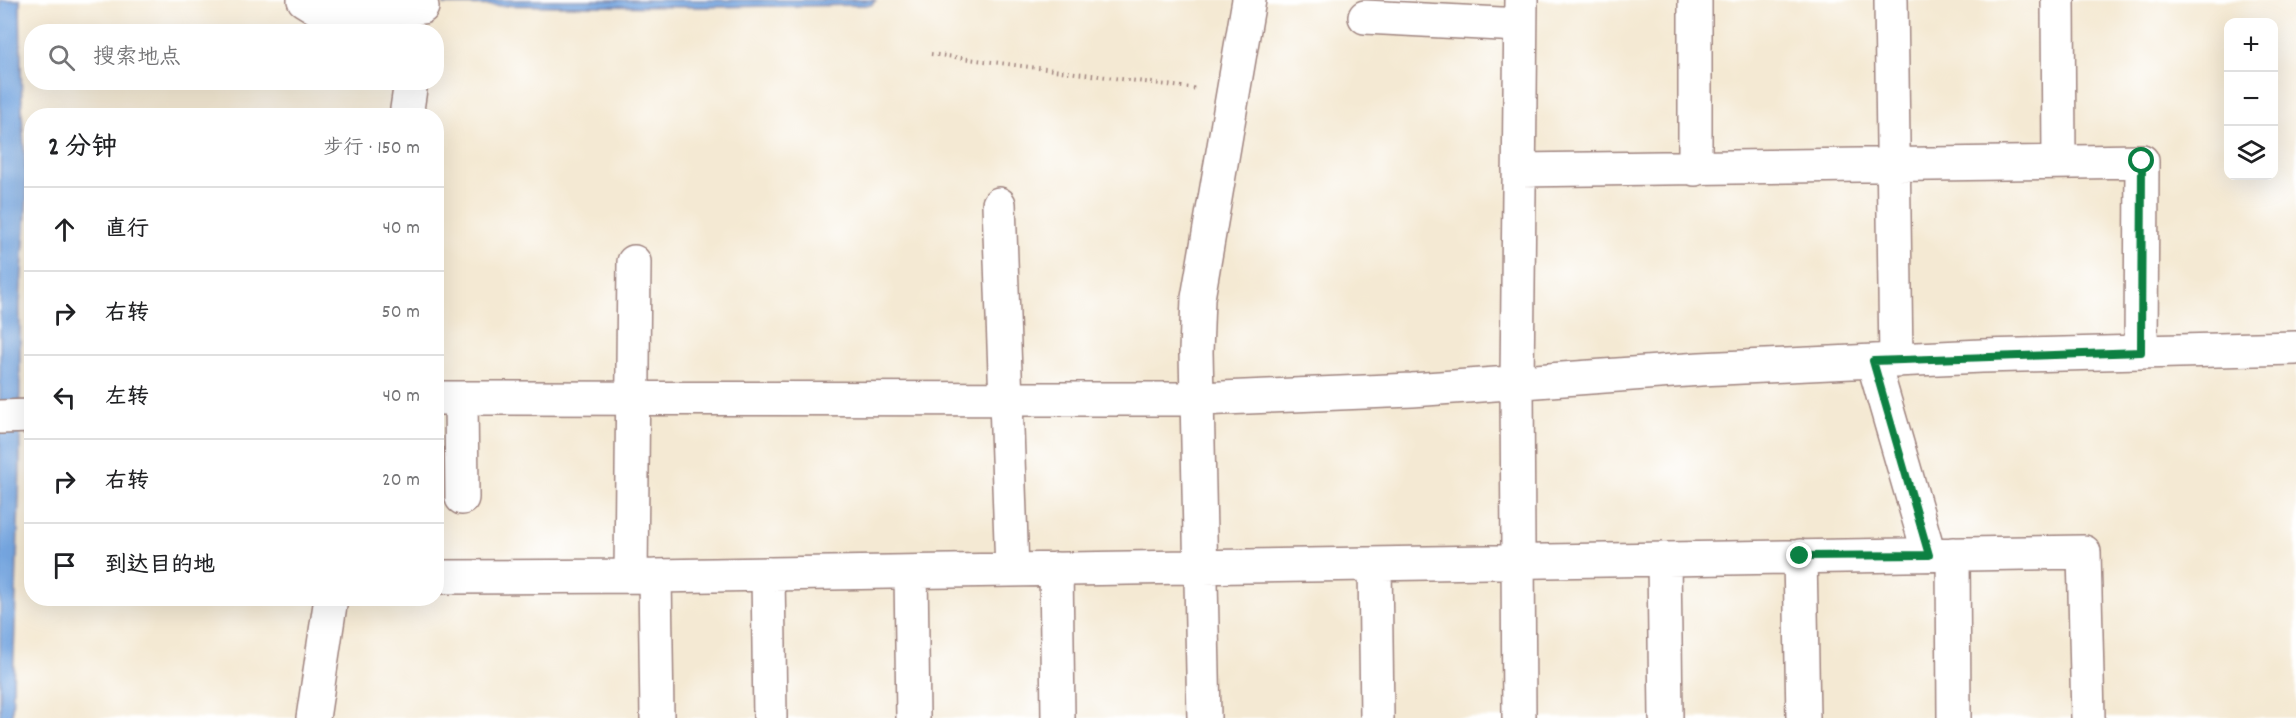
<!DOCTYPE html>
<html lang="zh">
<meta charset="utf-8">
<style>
body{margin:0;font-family:Dekko,"LXGW WenKai TC",sans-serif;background:#f6f6f6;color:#202124}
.controls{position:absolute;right:18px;top:18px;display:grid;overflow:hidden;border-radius:12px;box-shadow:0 6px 24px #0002}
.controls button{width:54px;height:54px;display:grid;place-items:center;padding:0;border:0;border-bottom:2px solid #e0e0e0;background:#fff;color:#202124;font:30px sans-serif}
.stop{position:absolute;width:18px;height:18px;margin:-14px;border:4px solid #0b8043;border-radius:50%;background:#fff}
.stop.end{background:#0b8043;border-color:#fff;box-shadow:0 2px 6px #0008}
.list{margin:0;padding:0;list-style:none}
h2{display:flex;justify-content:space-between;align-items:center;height:78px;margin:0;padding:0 24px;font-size:26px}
h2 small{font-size:20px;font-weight:400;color:#757577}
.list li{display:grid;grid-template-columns:39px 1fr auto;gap:18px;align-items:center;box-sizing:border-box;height:84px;padding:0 24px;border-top:2px solid #e0e0e0}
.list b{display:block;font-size:22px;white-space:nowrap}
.list em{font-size:20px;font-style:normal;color:#757577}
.icon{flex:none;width:33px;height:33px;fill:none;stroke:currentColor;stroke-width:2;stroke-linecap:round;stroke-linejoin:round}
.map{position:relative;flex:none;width:2296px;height:718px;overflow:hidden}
.search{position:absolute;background:#fff;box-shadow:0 6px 24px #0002;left:24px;top:24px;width:420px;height:66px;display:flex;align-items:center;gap:15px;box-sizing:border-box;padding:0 21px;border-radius:24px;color:#757577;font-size:22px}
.panel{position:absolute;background:#fff;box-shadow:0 6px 24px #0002;left:24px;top:108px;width:420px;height:498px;border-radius:24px}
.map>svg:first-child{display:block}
.water{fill:#75a5df;stroke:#606285;stroke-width:1.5}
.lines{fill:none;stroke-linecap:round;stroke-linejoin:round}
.minor-casing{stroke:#9f847f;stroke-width:36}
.path{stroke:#9f847f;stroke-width:4;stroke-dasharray:1.5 4.5;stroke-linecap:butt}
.minor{stroke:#fff;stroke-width:33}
.route{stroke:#0b8043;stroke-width:8}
</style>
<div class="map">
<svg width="2296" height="718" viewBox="0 0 2296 718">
<rect width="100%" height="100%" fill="#fff"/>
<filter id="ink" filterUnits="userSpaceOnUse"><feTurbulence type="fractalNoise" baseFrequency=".0167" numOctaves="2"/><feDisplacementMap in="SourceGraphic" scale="12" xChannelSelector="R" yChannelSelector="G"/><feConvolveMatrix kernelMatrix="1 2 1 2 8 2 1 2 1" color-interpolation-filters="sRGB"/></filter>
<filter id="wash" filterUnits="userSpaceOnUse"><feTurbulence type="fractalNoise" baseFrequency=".008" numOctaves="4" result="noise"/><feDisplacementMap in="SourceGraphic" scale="24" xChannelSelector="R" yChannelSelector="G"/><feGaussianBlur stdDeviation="1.35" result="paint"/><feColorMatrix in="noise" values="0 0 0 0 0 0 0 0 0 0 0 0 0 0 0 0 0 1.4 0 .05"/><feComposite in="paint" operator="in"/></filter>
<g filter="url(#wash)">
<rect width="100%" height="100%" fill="#f4e9d3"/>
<path class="water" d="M0,0H20L22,113L27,198L20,304V468L12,718H0Z
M444,0H876L871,5L700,7L444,5Z"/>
</g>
<g filter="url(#ink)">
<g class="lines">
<defs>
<path id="minor" d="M304,0L325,13L422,7
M1891,0L1896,361
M2058,0L2059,162
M1365,17L1520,25
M406,116L411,82
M1695,169V0
M1519,170L2142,161L2141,352
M999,204L1012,570
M1873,361L1929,554
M436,398L1199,399L1412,390L1700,369L1982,356L2296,348
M461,398L462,498
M0,417L32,416
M1953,554L1954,718
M1800,556L1803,718
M1664,559L1666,718
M1375,564L1377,718
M1056,569L1058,718
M911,572L913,718
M768,574L770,718
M631,576L634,262
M655,576L657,718
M436,577L655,576L2084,552L2088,718
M313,718L331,598
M1204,718L1196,352L1198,298L1249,0
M1519,718L1517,382L1521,0"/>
</defs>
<use href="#minor" class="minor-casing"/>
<path class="path" d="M931,54L1198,89"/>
<use href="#minor" class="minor"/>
</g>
</g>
<g class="lines" filter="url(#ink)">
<path class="route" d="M1800,556L1929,555L1873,361L2141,352L2142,161"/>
</g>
</svg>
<div class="controls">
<button>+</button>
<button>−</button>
<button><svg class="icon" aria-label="layers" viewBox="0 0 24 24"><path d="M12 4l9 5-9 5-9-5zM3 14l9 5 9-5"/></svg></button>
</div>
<div class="stop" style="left:2142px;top:161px"></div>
<div class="stop end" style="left:1800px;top:556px"></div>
<div class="search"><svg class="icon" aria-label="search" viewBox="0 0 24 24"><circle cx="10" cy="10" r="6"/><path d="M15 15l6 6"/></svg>搜索地点</div>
<section class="panel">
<h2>2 分钟<small>步行 · 150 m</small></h2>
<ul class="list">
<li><svg class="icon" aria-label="ahead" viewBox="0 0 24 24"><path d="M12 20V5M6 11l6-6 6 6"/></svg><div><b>直行</b></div><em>40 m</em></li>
<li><svg class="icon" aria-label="right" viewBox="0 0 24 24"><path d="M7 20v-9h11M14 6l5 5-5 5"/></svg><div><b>右转</b></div><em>50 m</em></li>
<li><svg class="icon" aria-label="left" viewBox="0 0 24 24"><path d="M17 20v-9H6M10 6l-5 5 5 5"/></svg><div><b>左转</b></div><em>40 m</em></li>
<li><svg class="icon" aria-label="right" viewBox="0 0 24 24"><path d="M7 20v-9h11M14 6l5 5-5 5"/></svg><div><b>右转</b></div><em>20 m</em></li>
<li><svg class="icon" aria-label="arrive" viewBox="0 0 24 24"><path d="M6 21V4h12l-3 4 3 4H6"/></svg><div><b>到达目的地</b></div></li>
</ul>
</section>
</div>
